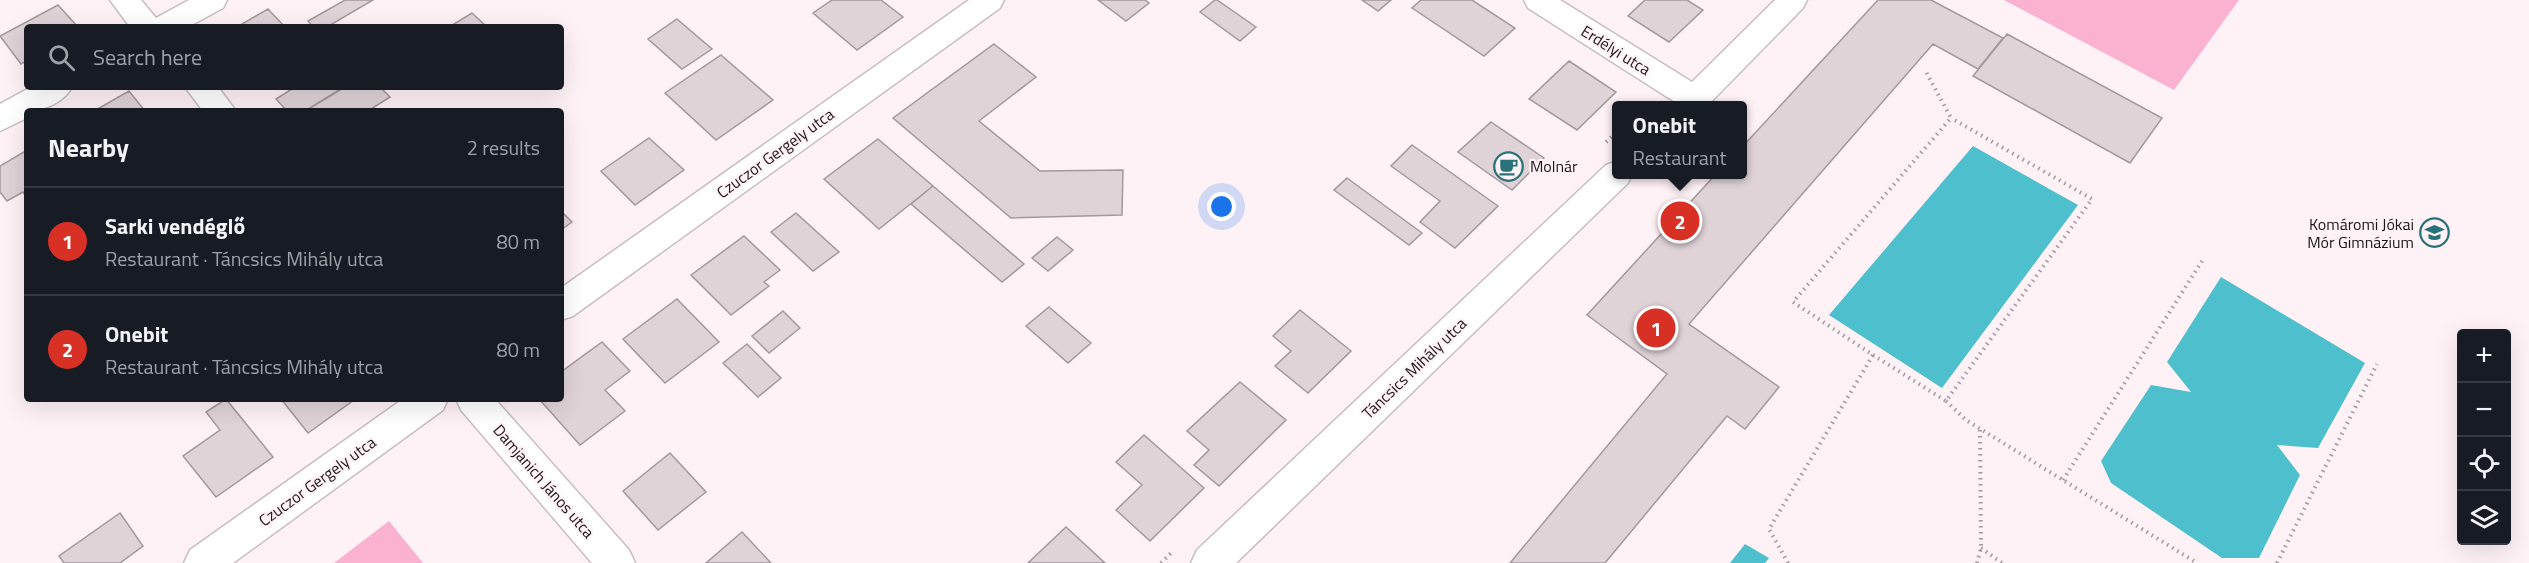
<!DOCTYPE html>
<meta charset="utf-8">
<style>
body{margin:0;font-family:"Titillium Web",sans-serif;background:#20242c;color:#f1f3f6}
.controls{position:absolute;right:18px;bottom:18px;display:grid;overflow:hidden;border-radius:6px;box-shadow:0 6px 24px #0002}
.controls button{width:54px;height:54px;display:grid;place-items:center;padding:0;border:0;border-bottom:2px solid #363941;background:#171b24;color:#f1f3f6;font:30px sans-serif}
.you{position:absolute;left:1222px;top:207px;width:21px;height:21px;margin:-15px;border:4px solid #fff;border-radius:50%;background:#1a73e8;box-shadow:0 0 0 9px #1a73e833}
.badge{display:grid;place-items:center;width:39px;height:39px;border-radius:50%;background:#d93025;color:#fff;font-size:20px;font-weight:700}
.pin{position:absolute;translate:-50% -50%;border:3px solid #fff;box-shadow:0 2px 6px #0006}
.popup{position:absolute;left:1612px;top:101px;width:135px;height:78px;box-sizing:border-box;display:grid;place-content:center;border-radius:6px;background:#171b24;filter:drop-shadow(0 2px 4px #0005);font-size:20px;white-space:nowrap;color:#9ea1a6}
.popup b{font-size:22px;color:#f1f3f6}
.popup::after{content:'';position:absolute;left:50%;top:100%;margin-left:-12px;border:12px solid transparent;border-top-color:#171b24}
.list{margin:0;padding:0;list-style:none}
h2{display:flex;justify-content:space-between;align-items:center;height:78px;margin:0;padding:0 24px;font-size:26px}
h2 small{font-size:20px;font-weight:400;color:#9ea1a6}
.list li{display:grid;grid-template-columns:39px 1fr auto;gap:18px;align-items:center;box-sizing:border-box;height:108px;padding:0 24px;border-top:2px solid #363941}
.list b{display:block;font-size:22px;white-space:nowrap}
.list p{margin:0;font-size:20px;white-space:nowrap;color:#9ea1a6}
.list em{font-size:20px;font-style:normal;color:#9ea1a6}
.icon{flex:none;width:33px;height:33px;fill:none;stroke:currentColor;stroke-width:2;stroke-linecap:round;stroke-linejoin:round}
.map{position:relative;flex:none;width:2529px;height:563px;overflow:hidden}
.search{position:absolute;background:#171b24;box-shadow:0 6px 24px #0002;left:24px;top:24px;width:540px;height:66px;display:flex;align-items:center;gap:15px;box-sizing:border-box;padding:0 21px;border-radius:6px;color:#9ea1a6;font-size:22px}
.panel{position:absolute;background:#171b24;box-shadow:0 6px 24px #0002;left:24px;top:108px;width:540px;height:294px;border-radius:6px}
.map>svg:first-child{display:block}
.green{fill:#fbb1d0}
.water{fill:#4ebfcd}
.building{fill:#dfd3d8;stroke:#a3989c;stroke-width:1.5}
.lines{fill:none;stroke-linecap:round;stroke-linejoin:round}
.street-casing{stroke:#c9bdc1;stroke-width:3}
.path{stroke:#a2999d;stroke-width:4;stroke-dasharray:1.5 4.5;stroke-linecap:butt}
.street{fill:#fff;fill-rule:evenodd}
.labels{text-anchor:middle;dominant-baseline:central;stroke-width:4.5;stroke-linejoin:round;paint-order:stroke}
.street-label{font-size:16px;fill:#1b1719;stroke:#fff2f7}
.poi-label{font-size:16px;fill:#1b1719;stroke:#fff2f7;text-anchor:start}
</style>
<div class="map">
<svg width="2529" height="563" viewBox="0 0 2529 563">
<rect width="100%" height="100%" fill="#fff2f7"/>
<path class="green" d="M2004,0H2239L2174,90Z
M389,521L423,563H334Z"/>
<path class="water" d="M1973,146L2078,205L1942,388L1829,315Z
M2221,277L2365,363L2318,448L2277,445L2300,475L2259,558H2222L2111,483L2101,461L2151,385L2191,392L2167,362Z
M1745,544L1769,558L1765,563H1730Z"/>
<path class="building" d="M345,0H373L327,27H313L308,21Z
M832,0H881L903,17L857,50L813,13Z
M1098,0H1145L1149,3L1126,21Z
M1215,0H1217L1256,27L1240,41L1200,12Z
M1362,0H1391L1378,11Z
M1421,0H1472L1515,28L1484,56L1412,8Z
M1645,0H1687L1703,10L1669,42L1628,16Z
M1878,0H1931L2003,38L1978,69L1933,44L1689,324L1779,387L1745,429L1727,416L1605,563H1510L1667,374L1587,315L1716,174H1743V146Z
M58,5L78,27H27V61L21,64L0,36Z
M268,9L285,27H237Z
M472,13L487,27H449Z
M677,19L712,49L682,69L648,39Z
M2007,34L2162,118L2130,163L1973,76Z
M994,44L1036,77L979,121L1040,171L1123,170L1122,215L1011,218L893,118Z
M721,55L773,100L716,140L665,93Z
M1569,61L1616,92L1577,130L1529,99Z
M295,87H336L339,90L305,111H287L276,99Z
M345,87H380L390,97L368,111H305Z
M129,91L145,111H94Z
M1491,122L1544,158L1512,190L1458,152Z
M649,138L684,170L635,205L601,171Z
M878,139L933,186L879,229L824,179Z
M1412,145L1498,206L1455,248L1420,222L1440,201L1391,166Z
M27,150V198L23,192L7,201L0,192V166Z
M1347,178L1422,233L1409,245L1334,190Z
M933,186L1024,264L1002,282L911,204Z
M561,211L572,222L561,230Z
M796,213L839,252L813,271L771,232Z
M744,236L780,270L764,282L769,286L731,315L691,275Z
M1057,237L1073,250L1048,271L1032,258Z
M677,299L719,342L665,383L623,339Z
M1049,307L1091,343L1068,363L1026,326Z
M1300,310L1351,351L1308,393L1275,366L1291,351L1273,336Z
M783,311L800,328L769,353L752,336Z
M602,342L630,371L605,390L625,411L580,445L539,399H561V372Z
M747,344L781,378L758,397L723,363Z
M1240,382L1286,420L1219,486L1194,465L1209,450L1187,431Z
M226,399L273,457L216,497L183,456L220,430L206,412Z
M281,399H354V400L308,433Z
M1144,435L1204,488L1150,541L1116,510L1142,485L1116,462Z
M670,453L706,492L658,530L623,491Z
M120,513L143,546L120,563H64L59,556Z
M1066,527L1105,563H1028Z
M742,532L771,563H706Z"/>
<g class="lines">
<defs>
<path id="street" d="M110,0H141L156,18L189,0H227L223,8L188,27H130Z
M969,0H1004L1000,8L573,316L561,320V288Z
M1524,0H1560L1692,82L1775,0H1807L1803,8L1707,106H1673L1675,102L1528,8Z
M31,87H72C64,102 44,111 27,111V118L0,131V104Z
M185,87H218L236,111H203Z
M1617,161V174H1632L1628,183L1236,563H1191L1197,550L1606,165Z
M403,399H448L443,410L233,563H184L190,550Z
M456,399H495L629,550L635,563H592L461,410Z"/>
</defs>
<use href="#street" class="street-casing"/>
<path class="path" d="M1606,142L1617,132
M1873,355L1946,401L2092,199L1951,118
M1946,401L1966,420L2197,563
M2063,480L2202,261
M1981,548L2002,563
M1161,563L1173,551
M1788,563L1769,529L1873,355L1793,302L1951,118L1925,70
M1977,563L1981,548L1980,430
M2277,563L2377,364"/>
<use href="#street" class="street"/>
</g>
<defs>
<symbol id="cafe-ring" viewBox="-11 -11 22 22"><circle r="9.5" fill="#fff2f7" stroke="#28727a" stroke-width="1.5"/><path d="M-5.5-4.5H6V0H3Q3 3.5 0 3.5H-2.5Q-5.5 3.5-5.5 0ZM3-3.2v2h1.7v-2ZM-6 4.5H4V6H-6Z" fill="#28727a"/></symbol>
<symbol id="school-ring" viewBox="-11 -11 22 22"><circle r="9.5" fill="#fff2f7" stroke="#28727a" stroke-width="1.5"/><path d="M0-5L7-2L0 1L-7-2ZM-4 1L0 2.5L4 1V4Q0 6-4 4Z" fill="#28727a"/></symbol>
</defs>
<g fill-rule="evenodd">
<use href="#cafe-ring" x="1492" y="150" width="33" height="33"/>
<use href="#school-ring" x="2418" y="216" width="33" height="33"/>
</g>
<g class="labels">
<g class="street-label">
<text transform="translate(1616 50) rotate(32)">Erdélyi utca</text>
<text transform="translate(775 153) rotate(-36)">Czuczor Gergely utca</text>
<text transform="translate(1414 368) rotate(-44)">Táncsics Mihály utca</text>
<text transform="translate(317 481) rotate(-36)">Czuczor Gergely utca</text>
<text transform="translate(544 481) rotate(49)">Damjanich János utca</text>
</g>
<g class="poi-label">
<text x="1530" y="166">Molnár</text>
<text x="2414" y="224" text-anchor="end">Komáromi Jókai<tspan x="2414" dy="18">Mór Gimnázium</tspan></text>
</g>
</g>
</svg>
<div class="controls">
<button>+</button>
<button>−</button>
<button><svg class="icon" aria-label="locate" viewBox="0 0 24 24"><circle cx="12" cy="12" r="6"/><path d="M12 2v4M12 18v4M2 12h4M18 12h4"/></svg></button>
<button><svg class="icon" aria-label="layers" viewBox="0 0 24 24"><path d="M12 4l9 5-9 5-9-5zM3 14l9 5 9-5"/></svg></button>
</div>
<div class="you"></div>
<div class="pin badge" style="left:1656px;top:328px">1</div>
<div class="pin badge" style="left:1680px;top:221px">2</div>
<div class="popup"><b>Onebit</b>Restaurant</div>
<div class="search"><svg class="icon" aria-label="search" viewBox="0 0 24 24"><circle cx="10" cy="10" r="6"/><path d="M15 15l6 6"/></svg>Search here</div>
<section class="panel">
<h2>Nearby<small>2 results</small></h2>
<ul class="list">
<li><span class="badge">1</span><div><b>Sarki vendéglő</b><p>Restaurant · Táncsics Mihály utca</p></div><em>80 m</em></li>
<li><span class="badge">2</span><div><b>Onebit</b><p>Restaurant · Táncsics Mihály utca</p></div><em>80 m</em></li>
</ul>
</section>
</div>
